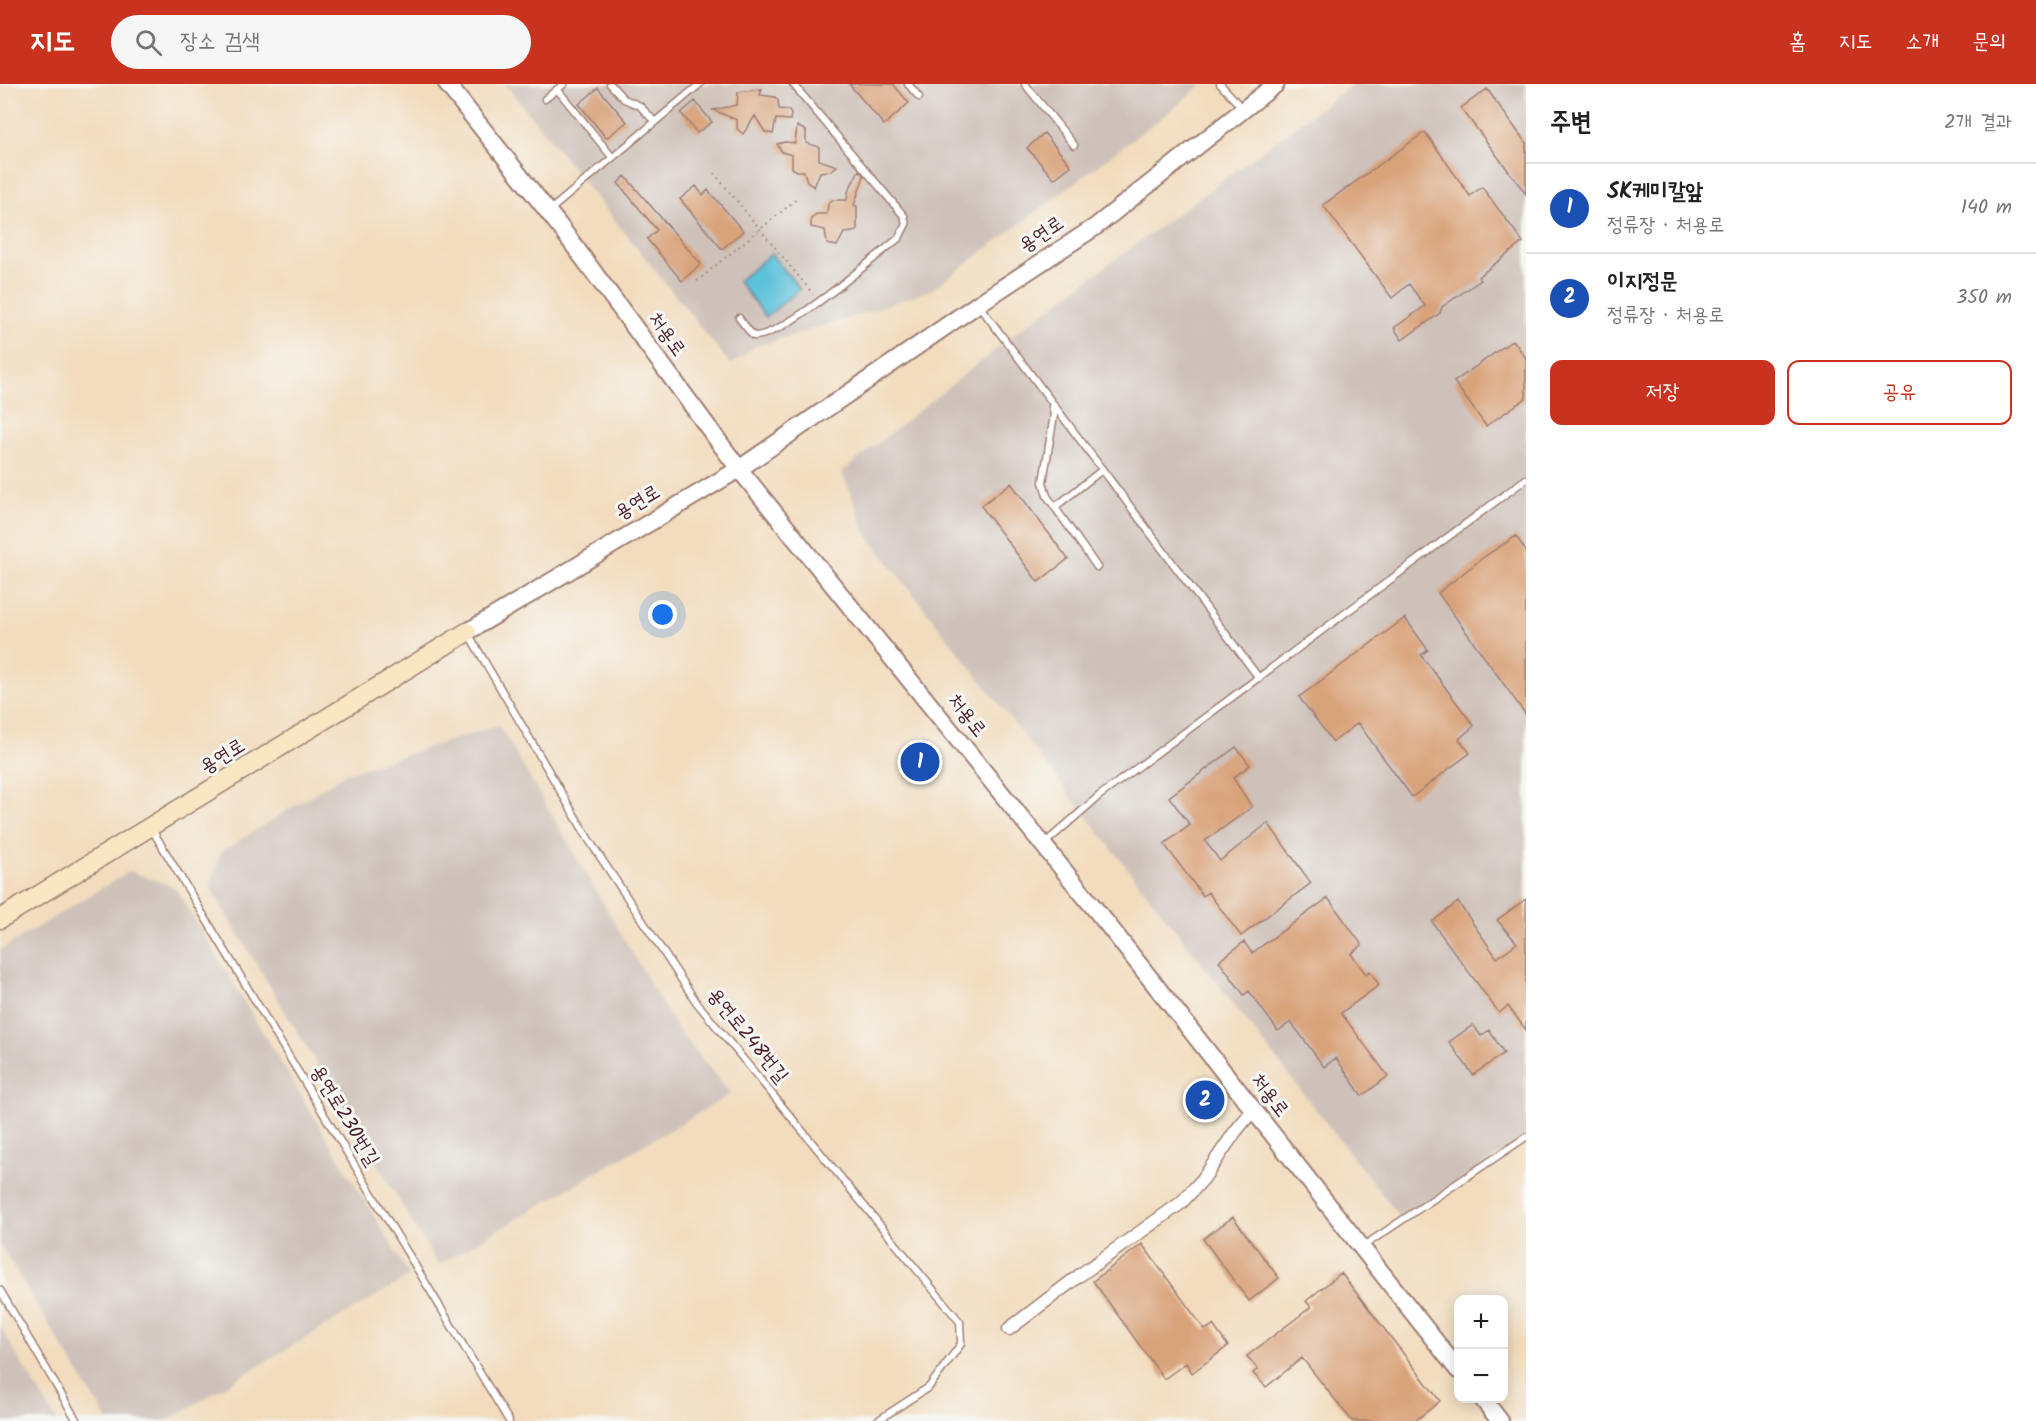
<!DOCTYPE html>
<html lang="ko">
<meta charset="utf-8">
<style>
body{margin:0;font-family:Kalam,"Poor Story",sans-serif;background:#f6f6f6;color:#202124}
.controls{position:absolute;right:18px;bottom:18px;display:grid;overflow:hidden;border-radius:12px;box-shadow:0 3px 15px #0003}
.controls button{width:54px;height:54px;display:grid;place-items:center;padding:0;border:0;border-bottom:2px solid #e0e0e0;background:#fff;color:#202124;font:30px sans-serif}
.you{position:absolute;left:663px;top:531px;width:21px;height:21px;margin:-15px;border:4px solid #fff;border-radius:50%;background:#1a73e8;box-shadow:0 0 0 9px #1a73e833}
.badge{display:grid;place-items:center;width:39px;height:39px;border-radius:50%;background:#c8321e;color:#fff;font-size:20px;font-weight:700}
.pin{position:absolute;translate:-50% -50%;border:3px solid #fff;box-shadow:0 2px 6px #0006}
.list{margin:0;padding:0;list-style:none}
h2{display:flex;justify-content:space-between;align-items:center;height:78px;margin:0;padding:0 24px;font-size:26px}
h2 small{font-size:20px;font-weight:400;color:#757577}
.list li{display:grid;grid-template-columns:39px 1fr auto;gap:18px;align-items:center;box-sizing:border-box;height:90px;padding:0 24px;border-top:2px solid #e0e0e0}
.list b{display:block;font-size:22px;white-space:nowrap}
.list p{margin:0;font-size:20px;white-space:nowrap;color:#757577}
.list em{font-size:20px;font-style:normal;color:#757577}
.actions{display:flex;gap:12px;padding:18px 24px}
.actions a{flex:1;padding:14px 0;border:2px solid #c8321e;border-radius:12px;text-align:center;font-size:21px;color:#c8321e}
.actions .main{background:#c8321e;color:#fff}
.icon{flex:none;width:33px;height:33px;fill:none;stroke:currentColor;stroke-width:2;stroke-linecap:round;stroke-linejoin:round}
.map{position:relative;flex:none;width:1526px;height:1337px;overflow:hidden}
header{display:flex;align-items:center;gap:36px;box-sizing:border-box;height:84px;padding:0 30px;background:#c8321e;color:#fff}
header strong{font-size:28px}
nav{display:flex;gap:33px;margin-inline-start:auto;font-size:21px}
.search{width:420px;height:54px;background:#f6f6f6;display:flex;align-items:center;gap:15px;box-sizing:border-box;padding:0 21px;border-radius:33px;color:#757577;font-size:22px}
main{display:flex}
aside{flex:1;background:#fff}
.map>svg:first-child{display:block}
.industrial{fill:#cec1b9}
.water{fill:#5cc1da;stroke:#537082;stroke-width:1.5}
.building{fill:#d9a37a}
.lines{fill:none;stroke-linecap:round;stroke-linejoin:round}
.service-casing{stroke:#9e7e74;stroke-width:9}
.minor-casing{stroke:#9e7e74;stroke-width:15}
.tertiary-casing{stroke:#9e7e74;stroke-width:20}
.secondary-casing{stroke:#9e7e74;stroke-width:21}
.path{stroke:#9e7e74;stroke-width:2;stroke-dasharray:1.5 4.5;stroke-linecap:butt}
.service{stroke:#fff;stroke-width:6}
.minor{stroke:#fff;stroke-width:12}
.tertiary{stroke:#fff;stroke-width:16}
.secondary{stroke:#f9e7c3;stroke-width:18}
.labels{text-anchor:middle;dominant-baseline:central;stroke-width:6;stroke-linejoin:round;paint-order:stroke}
.street-label{font-size:20px;fill:#4a1f2b;stroke:#f6f6f2}
</style>
<header>
<strong>지도</strong>
<div class="search"><svg class="icon" aria-label="search" viewBox="0 0 24 24"><circle cx="10" cy="10" r="6"/><path d="M15 15l6 6"/></svg>장소 검색</div>
<nav><a>홈</a><a>지도</a><a>소개</a><a>문의</a></nav>
</header>
<main>
<div class="map">
<svg width="1526" height="1337" viewBox="0 0 1526 1337">
<rect width="100%" height="100%" fill="#f6f6f2"/>
<filter id="ink" filterUnits="userSpaceOnUse"><feTurbulence type="fractalNoise" baseFrequency=".0167" numOctaves="2"/><feDisplacementMap in="SourceGraphic" scale="12" xChannelSelector="R" yChannelSelector="G"/><feConvolveMatrix kernelMatrix="1 2 1 2 8 2 1 2 1" color-interpolation-filters="sRGB"/></filter>
<filter id="wash" filterUnits="userSpaceOnUse"><feTurbulence type="fractalNoise" baseFrequency=".008" numOctaves="4" result="noise"/><feDisplacementMap in="SourceGraphic" scale="24" xChannelSelector="R" yChannelSelector="G"/><feGaussianBlur stdDeviation="1.35" result="paint"/><feColorMatrix in="noise" values="0 0 0 0 0 0 0 0 0 0 0 0 0 0 0 0 0 1.4 0 .05"/><feComposite in="paint" operator="in"/></filter>
<g filter="url(#wash)">
<rect width="100%" height="100%" fill="#f2dcbd"/>
<path class="industrial" d="M505,0H1202L1169,28L933,205L861,230L754,263L731,281Z
M1353,0H1526V1052L1402,1136L867,451L842,388L1020,246Z
M499,641L675,942L731,1010L438,1181L210,803L221,768L345,690Z
M130,787L175,803L410,1192L166,1337H108L0,1161V866Z
M0,1242L26,1287L57,1337H0Z"/>
<path class="water" d="M771,170L800,205L766,233L738,197Z"/>
<g id="blocks">
<path class="building" d="M849,0H893L909,19L884,41Z
M598,4L627,38L606,54L579,20Z
M762,5L760,11L775,13L778,16L779,25L789,26L791,30L790,36L776,35L773,50L765,48L755,32L743,50L737,45V36L713,26L737,21L738,8Z
M1487,5L1526,59V110L1461,24Z
M695,17L712,38L697,49L681,29Z
M797,42L806,47V59L819,63V76L837,82L830,87L820,88L814,103L807,98L804,87H797L792,84V71L782,68L777,60L785,58L795,59Z
M1425,48L1470,112L1482,103L1523,158L1478,193L1481,196L1442,223L1440,229L1402,256L1394,244L1425,222L1409,200L1392,214L1323,121Z
M1044,49L1071,82L1054,95L1027,64Z
M859,86L864,92L854,121L857,122V145L853,148L844,149L837,162L827,160L825,146L811,143V135L816,130H827L828,120L832,116H847L848,108Z
M625,92L701,180L682,197L647,155L657,146L618,99Z
M696,102L703,111L708,106L743,147L722,165L680,115Z
M1513,256L1526,274V314L1486,342L1454,298Z
M1011,399L1068,475L1038,498L981,422Z
M1516,452L1526,467V631L1438,509L1485,472Z
M1405,534L1428,566L1421,571L1474,642L1459,655L1470,669L1412,713L1358,639L1333,658L1299,613Z
M1236,663L1250,681L1233,694L1252,723L1205,757L1220,777L1268,739L1311,799L1241,852L1208,808L1203,812L1164,760L1190,741L1169,713Z
M1328,814L1362,861L1351,870L1366,890L1370,887L1379,901L1341,929L1388,992L1362,1012L1336,974L1324,983L1291,938L1278,947L1249,907L1244,911L1219,877L1244,858L1252,869Z
M1526,815V946L1508,922L1499,929L1432,838L1458,818L1497,874L1517,859L1497,836Z
M1473,941L1481,952L1489,946L1504,969L1473,991L1449,958Z
M1233,1133L1279,1194L1249,1217L1203,1155Z
M1142,1160L1205,1246L1213,1241L1228,1262L1192,1289L1186,1279L1164,1295L1093,1197Z
M1341,1189L1440,1317L1415,1337H1352L1302,1274L1266,1303L1253,1289L1258,1285L1247,1272L1311,1223L1306,1217Z"/>
</g>
</g>
<g filter="url(#ink)">
<use href="#blocks" fill-opacity="0" stroke="#9e7e74" stroke-width="1.5"/>
<g class="lines">
<defs>
<path id="service" d="M610,0L624,15L640,22L655,38
M908,0L919,13
M1025,0L1074,61
M1220,0L1243,25
M557,5L612,73
M545,15L564,0
M549,127L700,0
M978,220L1259,594
M739,234L753,252C783,254 872,175 899,154L906,140L904,132L793,0
M1052,322L1054,331L1043,398L1047,412L1097,483
M1055,423L1102,386
M468,549L589,756L697,919L960,1238L961,1260L929,1303L877,1337
M151,744L509,1337
M1044,760L1099,712L1526,395
M1362,1163L1526,1053
M0,1206L77,1337"/>
<path id="minor" d="M1009,1245L1080,1191L1181,1119L1203,1095L1235,1048L1253,1026"/>
<path id="tertiary" d="M447,0L561,144L739,385L1108,841L1458,1286
M467,548L739,385L978,220L1095,143L1276,0
M1482,1314L1500,1337"/>
<path id="secondary" d="M0,835L467,548"/>
</defs>
<use href="#service" class="service-casing"/>
<use href="#minor" class="minor-casing"/>
<use href="#tertiary" class="tertiary-casing"/>
<use href="#secondary" class="secondary-casing"/>
<path class="path" d="M714,89L813,210
M697,197L798,114"/>
<use href="#service" class="service"/>
<use href="#minor" class="minor"/>
<use href="#tertiary" class="tertiary"/>
<use href="#secondary" class="secondary"/>
</g>
</g>
<g class="labels">
<g class="street-label">
<text transform="translate(1042 151) rotate(-34)">용연로</text>
<text transform="translate(666 251) rotate(54)">처용로</text>
<text transform="translate(638 419) rotate(-31)">용연로</text>
<text transform="translate(966 632) rotate(51)">처용로</text>
<text transform="translate(223 673) rotate(-32)">용연로</text>
<text transform="translate(747 952) rotate(51)">용연로248번길</text>
<text transform="translate(1269 1012) rotate(52)">처용로</text>
<text transform="translate(344 1032) rotate(59)">용연로230번길</text>
</g>
</g>
</svg>
<div class="controls">
<button>+</button>
<button>−</button>
</div>
<div class="you"></div>
<div class="pin badge" style="left:920px;top:678px;background:#1a4fb4">1</div>
<div class="pin badge" style="left:1205px;top:1016px;background:#1a4fb4">2</div>
</div>
<aside>
<h2>주변<small>2개 결과</small></h2>
<ul class="list">
<li><span class="badge" style="background:#1a4fb4">1</span><div><b>SK케미칼앞</b><p>정류장 · 처용로</p></div><em>140 m</em></li>
<li><span class="badge" style="background:#1a4fb4">2</span><div><b>이지정문</b><p>정류장 · 처용로</p></div><em>350 m</em></li>
</ul>
<div class="actions"><a class="main">저장</a><a>공유</a></div>
</aside>
</main>
